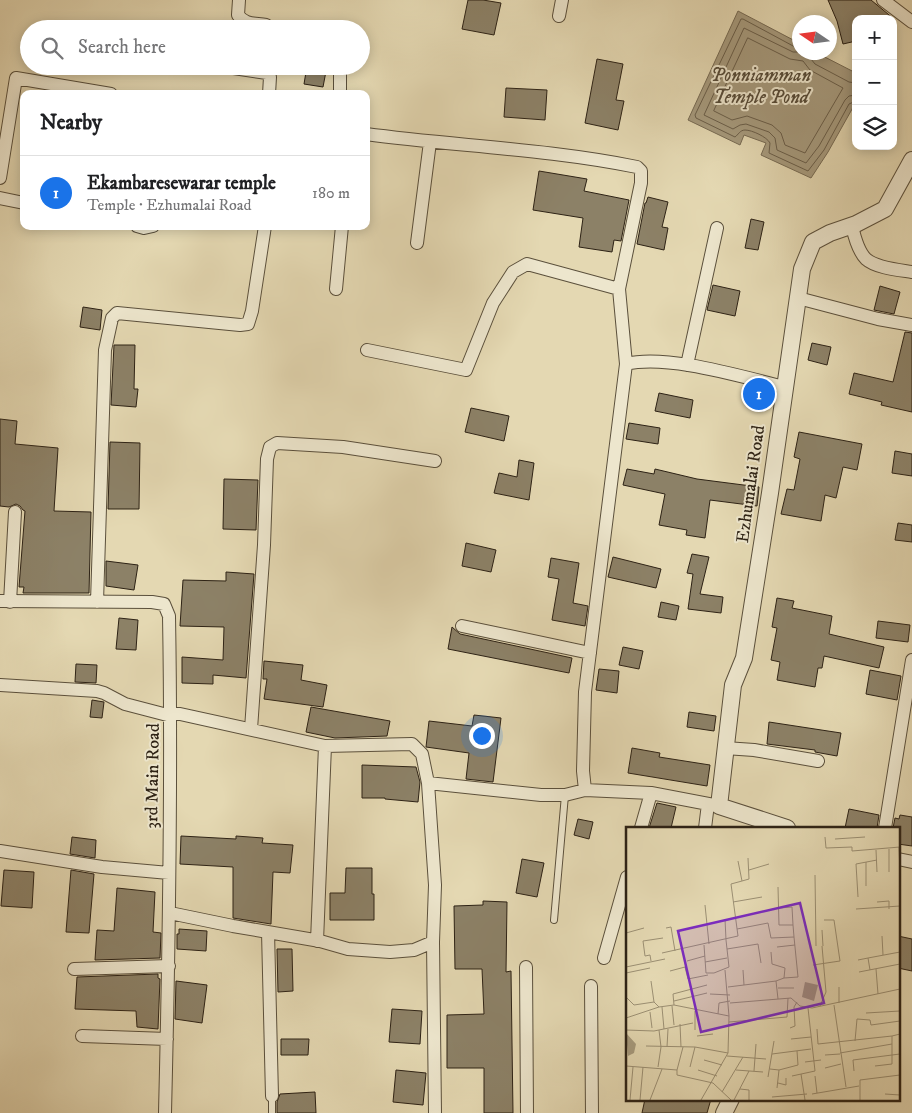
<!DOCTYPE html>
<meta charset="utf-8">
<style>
body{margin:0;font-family:"IM FELL DW Pica",serif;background:#f6f6f6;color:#202124}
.controls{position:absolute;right:15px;top:15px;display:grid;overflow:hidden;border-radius:10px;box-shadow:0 2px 12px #0003}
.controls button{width:45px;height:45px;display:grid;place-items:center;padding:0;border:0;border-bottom:1px solid #e0e0e0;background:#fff;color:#202124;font:25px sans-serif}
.compass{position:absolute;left:792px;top:15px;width:45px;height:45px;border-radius:50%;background:#fff;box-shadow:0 2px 12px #0003;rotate:283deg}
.you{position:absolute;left:481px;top:735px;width:18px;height:18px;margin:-12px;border:4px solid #fff;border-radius:50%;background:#1a73e8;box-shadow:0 0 0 8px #1a73e833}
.badge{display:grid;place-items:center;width:32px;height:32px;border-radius:50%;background:#1a73e8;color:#fff;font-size:16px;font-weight:700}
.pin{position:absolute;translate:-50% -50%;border:2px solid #fff;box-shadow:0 1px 5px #0006}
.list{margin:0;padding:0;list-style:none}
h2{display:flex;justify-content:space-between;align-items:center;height:65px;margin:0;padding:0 20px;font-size:21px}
h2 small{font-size:16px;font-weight:400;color:#757577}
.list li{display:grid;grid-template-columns:32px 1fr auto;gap:15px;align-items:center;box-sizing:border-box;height:75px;padding:0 20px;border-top:1px solid #e0e0e0}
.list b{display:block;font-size:19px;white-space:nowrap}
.list p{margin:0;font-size:16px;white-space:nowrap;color:#757577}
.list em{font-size:16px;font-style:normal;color:#757577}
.icon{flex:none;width:28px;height:28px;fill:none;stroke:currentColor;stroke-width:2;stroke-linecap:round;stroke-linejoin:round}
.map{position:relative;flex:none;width:912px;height:1113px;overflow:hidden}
.search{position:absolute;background:#fff;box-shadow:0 2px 12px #0003;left:20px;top:20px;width:350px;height:55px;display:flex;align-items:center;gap:12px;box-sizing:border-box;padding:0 18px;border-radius:28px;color:#757577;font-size:19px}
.panel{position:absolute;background:#fff;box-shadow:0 2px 12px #0003;left:20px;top:90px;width:350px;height:140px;border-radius:10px}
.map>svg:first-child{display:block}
.water{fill:#a69a7d;stroke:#766a53}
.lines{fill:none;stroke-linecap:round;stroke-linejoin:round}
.shore{stroke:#6a5e49;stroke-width:1}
.building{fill:#8c8167;stroke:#2d2215}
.service-casing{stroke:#5b503c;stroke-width:8}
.minor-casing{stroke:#5b503c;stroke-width:14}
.tertiary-casing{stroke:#5b503c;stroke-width:18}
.service{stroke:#ede6cd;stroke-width:6}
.minor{stroke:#ede6cd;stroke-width:12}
.tertiary{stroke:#ede6cd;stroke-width:16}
.labels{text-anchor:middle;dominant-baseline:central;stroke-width:4;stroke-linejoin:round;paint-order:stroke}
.street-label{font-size:18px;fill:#2d2215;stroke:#ede6cd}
.water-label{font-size:19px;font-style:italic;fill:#574c39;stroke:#ede6cd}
.inset-road{fill:none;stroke:#9b8f73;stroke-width:1}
.view{fill:#7b2cbf;fill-opacity:0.15;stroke:#7b2cbf;stroke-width:2.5}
.inset-edge{fill:none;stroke:#2d2215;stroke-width:2.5}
</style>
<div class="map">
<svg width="912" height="1113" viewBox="0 0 912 1113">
<rect width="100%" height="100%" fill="#e4d8b2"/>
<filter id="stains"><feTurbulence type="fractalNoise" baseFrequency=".004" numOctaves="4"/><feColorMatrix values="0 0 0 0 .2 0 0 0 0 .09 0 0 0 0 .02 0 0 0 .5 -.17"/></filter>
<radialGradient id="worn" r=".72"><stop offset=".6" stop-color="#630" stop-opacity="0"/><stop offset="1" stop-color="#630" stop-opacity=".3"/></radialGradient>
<path class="water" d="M738,11L799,43L800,52L817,53L856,73V102L828,152L811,178L761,155L766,143L744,135L740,145L688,120Z"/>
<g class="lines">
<path class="shore" d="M748,38L790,59L803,61L810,70L843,88L805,153L785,145L781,133L772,125L747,116L732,120L714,111Z
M800,47H795L743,19H741L695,115L696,118L735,137C738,135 740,130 745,130C752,130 767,137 770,143L769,153L808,171L824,150L849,104L856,101
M803,52H793L744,28L704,115L733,129L740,125L746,124L769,132L775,138L777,150L806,163L819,146L845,100L849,96L856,95
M810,52L811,59L815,64L849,82L856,83"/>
</g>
<path class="building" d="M468,0H483L501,3L494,35L462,29Z
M828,0H871L894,19H856V41L843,44L837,21Z
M597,59L623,64L616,100L624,101L618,130L585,123Z
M307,66H327L323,87L304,84Z
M506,88L547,90L545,120L504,117Z
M539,171L587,179L584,191L629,200L621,241L614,240L612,252L579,247L583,218L533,210Z
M648,197L668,202L662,227L668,228L664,250L637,244L645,203H646Z
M751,219L764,222L758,250L745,248Z
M713,285L740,291L735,316L707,310Z
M880,286L900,292L894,314L874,310Z
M83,307L102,310L100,330L80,327Z
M905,332L912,333V412L881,405L882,402L849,394L854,373L893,382Z
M812,343L831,347L827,365L808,360Z
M114,345H135L134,389H138L136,407L111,405Z
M659,393L693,400L690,418L655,411Z
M471,408L509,416L504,441L465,432Z
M0,419L17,421L15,444L58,448L54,511L91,512L89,593H23L24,587H19L25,511L23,510L20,506L16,504L9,507L0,506Z
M629,423L660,428L658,444L626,439Z
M799,432L862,444L857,470L843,467L836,498L825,495L821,521L781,514L787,489L794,490L800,459L794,457Z
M110,442L140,443L139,509H108Z
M895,451L912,454V476L892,473Z
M519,460L534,463L529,500L494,493L499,473L517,477Z
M627,469L654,474L655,469L697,479L759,487L757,506L710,500L705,538L686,535L687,530L659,525L665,494L623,485Z
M224,479L258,480L256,530L223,529Z
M898,523L912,525V542L895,540Z
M466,543L496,550L491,572L462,566Z
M692,554L709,557L700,594L723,597L721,613L688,609L693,574L687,573Z
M613,557L661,569L656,588L608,577Z
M551,558L579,563L573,603L588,606L585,626L552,620L559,579L548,577Z
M106,561L138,565L134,590L106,586Z
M226,572L254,574L246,678L213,675V684L182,683V657L223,660L224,627L180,626L183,580L226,581Z
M777,598L794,601L792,608L832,616L829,634L884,647L879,668L824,656L822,668H818L815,687L777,680L780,662L771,660L777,628L772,627Z
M661,602L679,606L676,620L658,617Z
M119,618L138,620L136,650L116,649Z
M878,621L910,625L908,642L876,638Z
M452,627L460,634L572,658L569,673L448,649Z
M623,647L643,651L639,669L619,665Z
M264,661L303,665L301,680L327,685L323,707L264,699L267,679H263Z
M76,664L97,665L96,683L75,682Z
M599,669L619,671L617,693L596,690Z
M870,670L901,676L897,700L866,694Z
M92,700L104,702L102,718L90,717Z
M311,707L390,721L387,736L335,738L306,732Z
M689,712L716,716L714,731L687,727Z
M474,715L501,718L493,782L466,779L469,753L426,747L429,721L472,726Z
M769,722L841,733L837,756L815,752V750L767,744Z
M632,748L660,753L659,757L710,765L707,786L628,773Z
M362,765L416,767L420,782L418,802L385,799V798H362Z
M657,803L676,807L671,828H649Z
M849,809L879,815L877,828H845Z
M900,815L912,817V846L898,844V828H893L895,818L899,819Z
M578,819L593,822L589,839L574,835Z
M181,836L236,839V836L263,838L262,843L293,845L290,873L273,872L271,924L233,918V867L180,864Z
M72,837L96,840L95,858L70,854Z
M522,859L544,863L537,897L516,893Z
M346,868H372V894H374V920H330V893H345Z
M4,870L34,872L32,908L1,906Z
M71,870L94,874L89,933L66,932Z
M117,888L155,892L153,932L161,933L160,958L95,960L97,930L114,931Z
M483,901L507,902L506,972L511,971L513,1113H484V1068H447V1015L484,1014L482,969H455L454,906L483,905Z
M179,929L207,931L206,951L177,949V934H179Z
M898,936L912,939V971L898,968Z
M277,949H292L293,991L278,992Z
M158,974V978L160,979L158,1029L137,1027L136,1011L75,1009L77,977Z
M176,981L207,985L202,1023L175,1019Z
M392,1009L422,1011L420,1044L389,1042Z
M281,1039H309L308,1055H281Z
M396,1070L426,1073L423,1105L393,1102Z
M315,1092L316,1113H277V1102L280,1094Z
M645,1099H711L707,1113H642Z"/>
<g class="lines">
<defs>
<path id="service" d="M554,920L565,795
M272,1096V1113"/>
<path id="minor" d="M239,0L238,15C245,25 255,23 266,25L268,29
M883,0L912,22
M559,16L562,0
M220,66L267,73L270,77L269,94
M340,94V66
M366,134C456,146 548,149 637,167L641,171V183L619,289
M0,178L16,78L111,94
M0,198L24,203
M137,226L144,228L153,226
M852,226C854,235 859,252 866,259C876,268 899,270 912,272
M417,243L430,142
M336,289L342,226
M798,298L878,319L912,325
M367,350L466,370L493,303L513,272L527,264L619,289L626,364
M687,365L717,228
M0,601L152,602L164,604L169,616C172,782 169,947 165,1113
M10,602L15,512
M97,602L105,350L112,318L117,313L240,325L248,324L252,311L265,226
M462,626L590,653
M0,685L97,691L104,693L125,704L171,716
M251,729L264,545L267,459L270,447L277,443L343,447L435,461
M725,748L754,750L818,761
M428,783L541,795H565L585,790L651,793L719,806
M585,790L583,771L585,692L626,364C668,354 742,377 785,387
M641,828L651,793
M705,828L708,804
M885,828L912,660
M0,851L102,867L169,873
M898,859L912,862
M170,913L233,926L320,941L348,949L390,952L414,950L433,942L435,885L428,783L422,754L412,744L325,746L171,712
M268,932L272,1096
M317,941L325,746
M433,942L435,1113
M604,958L627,877
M526,967L527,1113
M74,969L169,966
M591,986L592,1113
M82,1036L167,1039"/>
<path id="tertiary" d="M787,828L719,806L733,685L744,658L770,493L802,269L813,242L830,233L856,224L885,209L912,160
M724,1113L731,1099"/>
</defs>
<use href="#service" class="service-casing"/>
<use href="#minor" class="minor-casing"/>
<use href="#tertiary" class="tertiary-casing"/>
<use href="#service" class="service"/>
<use href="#minor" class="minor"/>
<use href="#tertiary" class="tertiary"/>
</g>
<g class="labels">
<g class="street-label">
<text transform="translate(751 484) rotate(-82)">Ezhumalai Road</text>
<text transform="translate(153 776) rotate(-89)">3rd Main Road</text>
</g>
<g class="water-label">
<text x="761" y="75">Ponniamman<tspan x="761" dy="22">Temple Pond</tspan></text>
</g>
</g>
<g transform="translate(626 827)">
<rect width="274" height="274" fill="#e4d8b2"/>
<path d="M179,155L192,158L188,174L176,170ZM0,206L10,217L8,226L2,229Z" fill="#a69a7d"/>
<path class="inset-road" d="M199,10L200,21L226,20M209,12L239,10M226,20V24L274,20M273,20L274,46M263,22V45M250,23L251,45M240,35V59M123,43L143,37M189,48L190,119M116,54L123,52L122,31M152,60L153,98H167L168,110M232,70L230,37L251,33M107,75L136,70M251,75L263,74V82M79,78L83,117M153,81L166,80L167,98M230,82L274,79M99,92L100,113M40,101L45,100L49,124M111,102L142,96L145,111L168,110L172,150L158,151M196,103L197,119M0,106L18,101M256,109L257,128M78,118L80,146H88L103,140L100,113M151,120L169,118M101,122L132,117L135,136M145,125L146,137L159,141L158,151L150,154M36,126L112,109L105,57L116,54L112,34M242,131L274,125M232,133L242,131L244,143M25,134L24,128L19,129L17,114L37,111M61,134L79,129M79,135L101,131M187,138L214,134L208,93H198M0,140L39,132M250,142L252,167M117,143L118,158M44,144L59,140L62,152L82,148M233,145L274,137M0,146L24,141M25,154L28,175M102,160L150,154L152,172M213,160V176M152,161H168M84,167L104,168M0,170L8,178L28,175L33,180L48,178L103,189L99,143M48,174L81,166M104,176L165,171L174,179L186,181L274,162M48,178L47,167L81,158M208,178L220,260M46,179L48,198M194,179L200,165L196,119M36,180L38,202M24,185L26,201M240,186L274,184M92,187L93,176L104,174M0,191L33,180M103,195L161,190L162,171M54,197L55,220M164,201L169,199L168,180L171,175M191,202L192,217L266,209M0,203L28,204L67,196M69,203V184M71,209L87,207M165,212L185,210M229,214L231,192L244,193L245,198L274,194M20,219L69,220L102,226M41,220L42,202M214,226L266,217M146,227L185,222M199,228L214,227M101,229L140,232M78,233L96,238M179,235L195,233M0,239L51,243V248L87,256L105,273M249,239L266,237V228L274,227M32,240L35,220L33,203M64,240L69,220M199,241L215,237M144,242L153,243L172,238L171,224M51,243L57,220M72,243L91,249M110,243L137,245M128,244L130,217M228,244L227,233L266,228V209L274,207M175,247L179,273M166,249L189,244L182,181M189,249L191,266M142,250L148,214M152,256L160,258V251M151,261L153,243M114,262L123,263V273M96,265L117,230M186,267L233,259M259,267L274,268M146,270L181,267M4,273L7,240M14,273L17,240M24,273L36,242M75,273L102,226L103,189M108,273L123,244M234,273V253L274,248"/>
<path class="view" d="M174,76L198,176L75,205L52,104Z"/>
<rect width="274" height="274" class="inset-edge"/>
</g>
<rect width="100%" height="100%" filter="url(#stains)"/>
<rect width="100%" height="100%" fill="url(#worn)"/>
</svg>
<div class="controls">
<button>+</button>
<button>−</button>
<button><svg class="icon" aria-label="layers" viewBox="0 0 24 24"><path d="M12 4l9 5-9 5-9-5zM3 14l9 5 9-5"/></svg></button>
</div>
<svg class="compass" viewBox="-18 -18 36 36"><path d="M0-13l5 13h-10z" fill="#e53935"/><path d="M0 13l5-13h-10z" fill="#757577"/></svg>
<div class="you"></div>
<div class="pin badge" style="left:759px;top:394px">1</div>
<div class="search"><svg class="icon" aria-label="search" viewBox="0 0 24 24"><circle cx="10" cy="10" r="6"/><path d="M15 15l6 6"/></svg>Search here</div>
<section class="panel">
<h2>Nearby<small></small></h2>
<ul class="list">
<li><span class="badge">1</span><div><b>Ekambaresewarar temple</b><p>Temple · Ezhumalai Road</p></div><em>180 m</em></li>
</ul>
</section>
</div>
